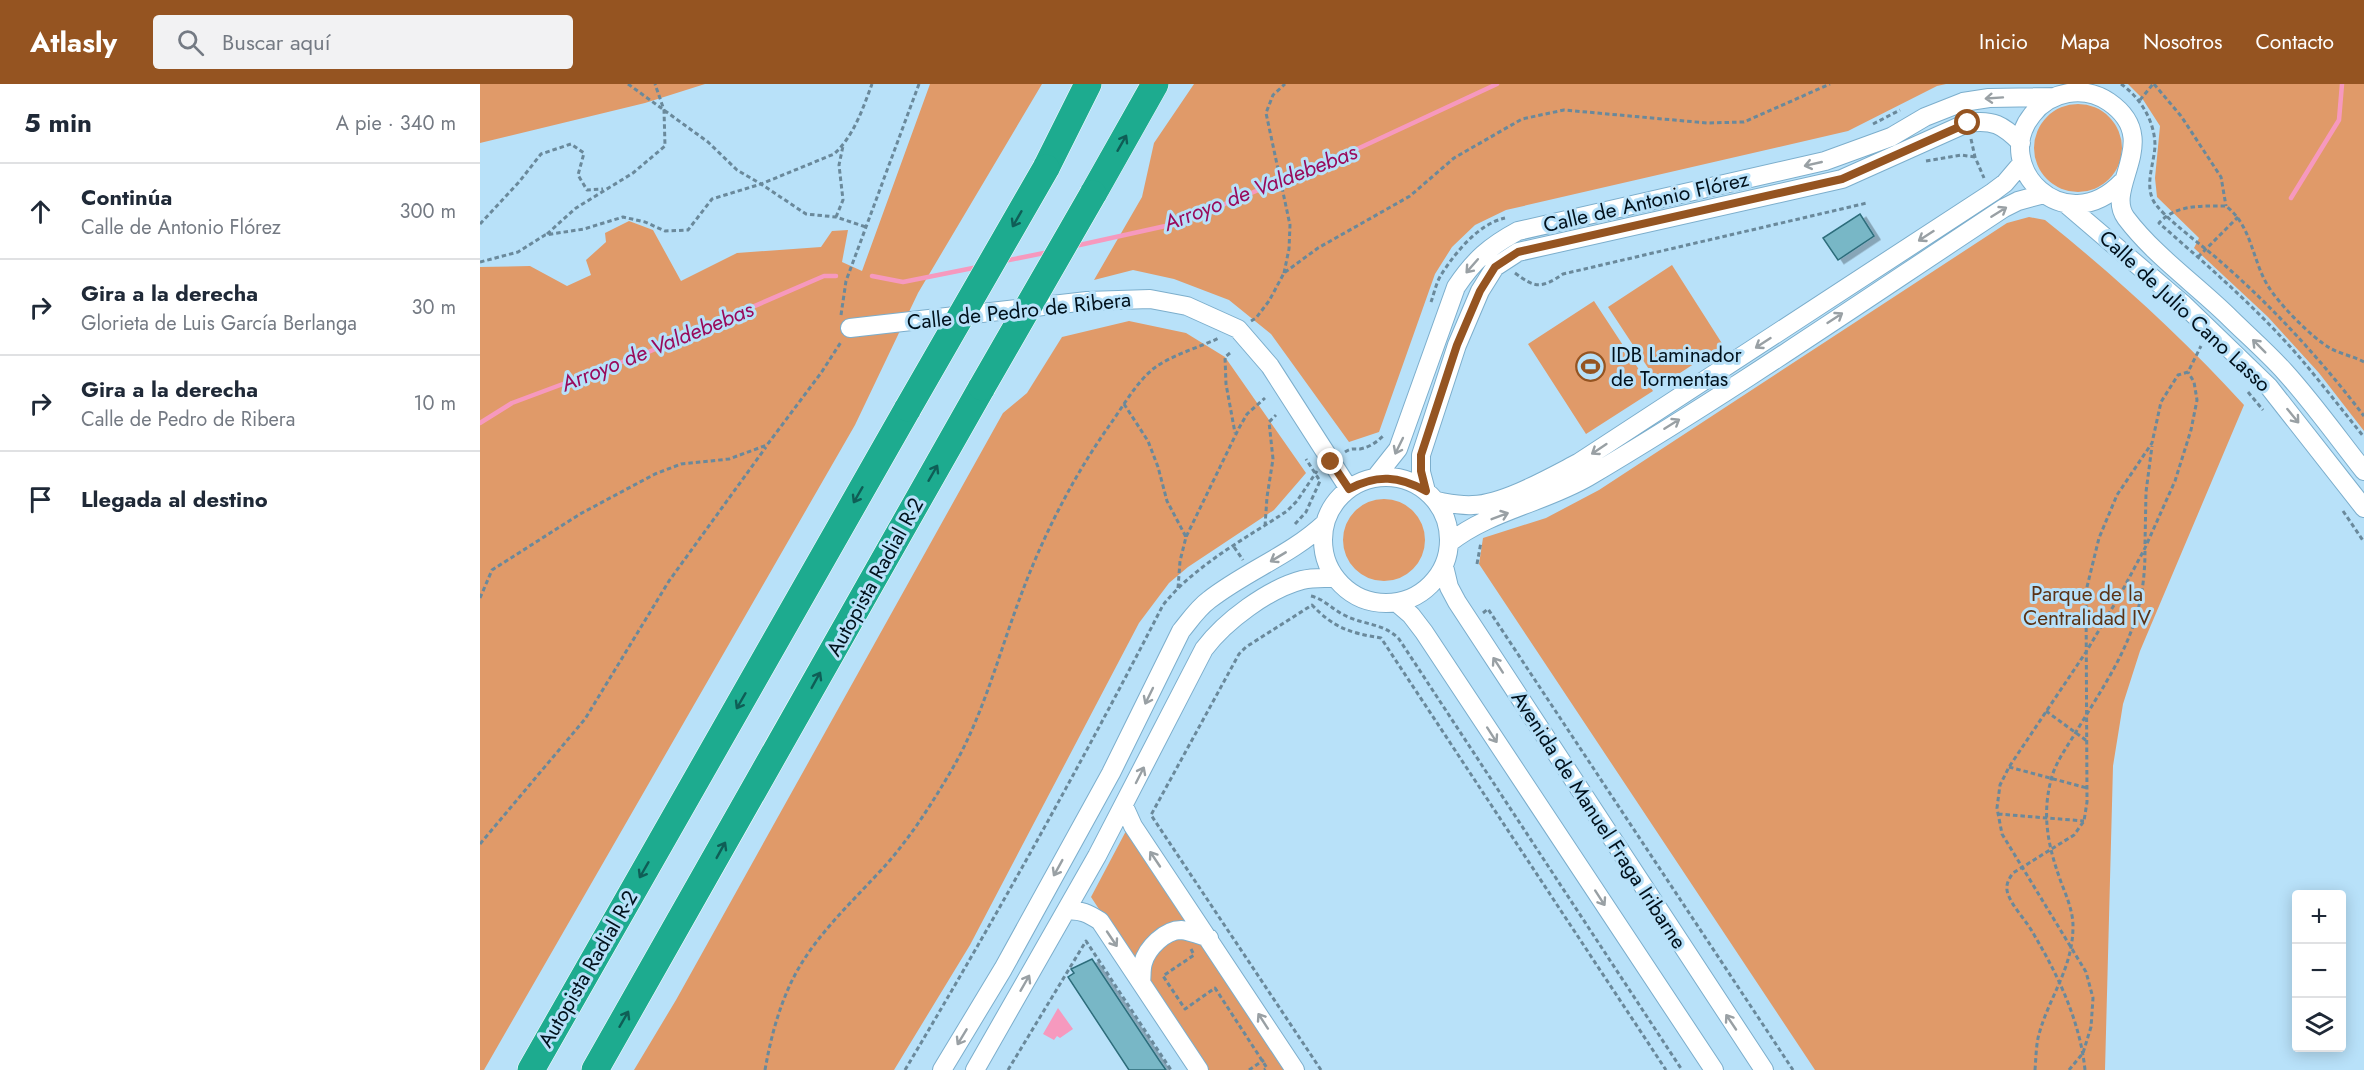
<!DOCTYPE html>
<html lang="es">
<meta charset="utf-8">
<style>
body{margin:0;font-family:Jost,sans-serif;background:#f2f2f3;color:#1f2937}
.controls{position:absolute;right:18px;bottom:18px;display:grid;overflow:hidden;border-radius:6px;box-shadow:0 3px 15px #0003}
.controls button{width:54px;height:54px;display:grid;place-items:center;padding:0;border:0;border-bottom:2px solid #e0e1e3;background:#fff;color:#1f2937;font:30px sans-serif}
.stop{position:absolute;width:18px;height:18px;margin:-14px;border:4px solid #955421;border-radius:50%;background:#fff}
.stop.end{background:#955421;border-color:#fff;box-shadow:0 2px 6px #0008}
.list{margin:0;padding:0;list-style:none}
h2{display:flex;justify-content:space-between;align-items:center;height:78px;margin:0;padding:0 24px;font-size:26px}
h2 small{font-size:20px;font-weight:400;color:#747a83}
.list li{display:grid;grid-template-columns:39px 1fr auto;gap:18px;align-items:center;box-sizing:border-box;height:96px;padding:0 24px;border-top:2px solid #e0e1e3}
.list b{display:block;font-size:22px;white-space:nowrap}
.list p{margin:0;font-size:20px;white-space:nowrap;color:#747a83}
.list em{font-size:20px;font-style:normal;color:#747a83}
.icon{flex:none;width:33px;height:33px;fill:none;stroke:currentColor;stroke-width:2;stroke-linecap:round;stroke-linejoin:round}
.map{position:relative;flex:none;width:1884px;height:986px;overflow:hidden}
header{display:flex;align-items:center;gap:36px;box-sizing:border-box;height:84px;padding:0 30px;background:#955421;color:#fff}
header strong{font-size:28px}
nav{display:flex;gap:33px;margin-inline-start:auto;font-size:21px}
.search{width:420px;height:54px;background:#f2f2f3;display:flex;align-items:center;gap:15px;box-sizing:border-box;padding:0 21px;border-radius:6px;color:#747a83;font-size:22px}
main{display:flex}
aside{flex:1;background:#fff}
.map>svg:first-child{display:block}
.green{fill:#e09a69}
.water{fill:#f699be}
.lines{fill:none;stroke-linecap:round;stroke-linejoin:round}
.stream{stroke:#f699be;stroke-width:4.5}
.building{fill:#78b7c6;stroke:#2d6d7b;stroke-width:1.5;filter:url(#shadow)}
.minor-casing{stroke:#7caecc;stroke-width:20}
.highway-casing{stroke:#fff;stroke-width:28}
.path{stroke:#6a899b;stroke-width:3;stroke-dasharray:4.5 3;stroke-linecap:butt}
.minor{stroke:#fff;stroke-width:18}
.highway{stroke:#1dab8f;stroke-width:27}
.highway-bridge-casing{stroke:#fff;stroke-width:28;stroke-linecap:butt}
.highway-bridge{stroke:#1dab8f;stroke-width:27}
.oneway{stroke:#99a0a4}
.oneway2{stroke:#0f5e56}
.route{stroke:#955421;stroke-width:8}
.labels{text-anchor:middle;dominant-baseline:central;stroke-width:6;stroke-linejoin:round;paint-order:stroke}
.street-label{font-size:21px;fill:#01111c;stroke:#b8e1f9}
.poi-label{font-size:21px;fill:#01111c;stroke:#b8e1f9;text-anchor:start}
.park-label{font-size:21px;fill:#5b3315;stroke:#b8e1f9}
.water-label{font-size:22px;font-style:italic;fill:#990a5b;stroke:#b8e1f9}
</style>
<header>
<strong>Atlasly</strong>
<div class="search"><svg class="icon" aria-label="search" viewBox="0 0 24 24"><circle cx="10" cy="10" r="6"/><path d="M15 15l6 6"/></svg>Buscar aquí</div>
<nav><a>Inicio</a><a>Mapa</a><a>Nosotros</a><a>Contacto</a></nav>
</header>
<main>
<aside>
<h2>5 min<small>A pie · 340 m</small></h2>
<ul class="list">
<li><svg class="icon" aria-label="ahead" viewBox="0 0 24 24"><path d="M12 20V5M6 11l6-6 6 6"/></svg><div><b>Continúa</b><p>Calle de Antonio Flórez</p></div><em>300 m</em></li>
<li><svg class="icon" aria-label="right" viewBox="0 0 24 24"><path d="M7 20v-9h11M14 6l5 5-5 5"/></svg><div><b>Gira a la derecha</b><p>Glorieta de Luis García Berlanga</p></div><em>30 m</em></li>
<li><svg class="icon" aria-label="right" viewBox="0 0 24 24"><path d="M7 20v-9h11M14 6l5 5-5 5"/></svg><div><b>Gira a la derecha</b><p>Calle de Pedro de Ribera</p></div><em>10 m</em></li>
<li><svg class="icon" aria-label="arrive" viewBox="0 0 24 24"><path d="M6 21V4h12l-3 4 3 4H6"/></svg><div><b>Llegada al destino</b></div></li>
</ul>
</aside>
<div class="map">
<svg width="1884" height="986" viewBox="0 0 1884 986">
<defs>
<filter id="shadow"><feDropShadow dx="6" dy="3.5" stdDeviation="0" flood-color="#0004"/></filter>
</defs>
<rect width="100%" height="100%" fill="#b8e1f9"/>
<path class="green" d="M0,0H225L165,19L0,59Z
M450,0H562L438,209L375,341L4,986H0V183L50,182L87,202L111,191L106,176L126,158L125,149L149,137L173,146L201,197L257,169L341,163L352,147L368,146L362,178L382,187Z
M714,0H1466L1457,2L1368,47L1026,126L995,141L972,163L955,190L899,348L869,358L791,250L749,216L694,195L653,186L614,196L662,113L674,59Z
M1648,0H1884V347L1839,289L1788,233L1714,164L1719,154L1677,113L1675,94L1680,42L1662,14Z
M1554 64a44 44 0 1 1 88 0a44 44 0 1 1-88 0Z
M1549,133L1565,136C1636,193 1703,254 1764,321L1660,567L1643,620L1633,682L1625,986H1335L999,480L1003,454L1066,434L1119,406L1527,139Z
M1192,181L1243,261L1180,302L1128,223Z
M1114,217L1173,307L1106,350L1048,260Z
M649,237L706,249L745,273L826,389L794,426L708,483L689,499L659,539L490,861L414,986H154L196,916L523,329L547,309L582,253Z
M863 456a41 41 0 1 1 82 0a41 41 0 1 1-82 0Z
M646,747L804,986H725L611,813Z"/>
<path class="water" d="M578,924L593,945L580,954L577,952L574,956L563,950Z"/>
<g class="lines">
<path class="stream" d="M1811,114L1859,36L1862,0
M595,162L699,139L875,66L1017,0
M524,177L569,168
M392,192L423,198L498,183
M0,339L32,319L166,269L344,192H356"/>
</g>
<path class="building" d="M1380,130L1394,152L1358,176L1343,154Z
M612,875L679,976L686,986H649L588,893L594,889L591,885Z"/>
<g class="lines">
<defs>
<path id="minor" d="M1642,98C1584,158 1511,82 1552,31C1570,7 1604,1 1629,18C1684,56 1623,103 1646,134C1674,171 1714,199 1747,231C1766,250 1787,268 1805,288C1833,319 1858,354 1884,387
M1586,120L1702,219L1789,303L1884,424
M370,244L607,217L670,215L707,222L758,245L790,282L869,405
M843 456a63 63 0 1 1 126 0a63 63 0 1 1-126 0Z
M895,394L918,365L976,203C994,176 1010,162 1038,147L1345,77L1411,53L1445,33L1483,18L1509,14L1573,13
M946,407L941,388V371L977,261L1000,207L1015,183L1038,168L1362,95L1487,39C1513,35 1523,41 1541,59
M956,417C968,419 980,422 993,421C1024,420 1071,393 1098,379L1513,108L1525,99L1542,79
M969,459C1009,427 1063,419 1108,393C1250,309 1386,215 1524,124L1538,117L1564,110
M964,482L969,503L977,518L1284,986
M917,519L931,531L944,548L1234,986
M644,722L653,742L815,986
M586,827C600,825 609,830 620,837L719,986
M661,898C662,892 661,885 663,879C667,864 685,846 701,846C711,847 720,851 729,854
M462,986L523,885L631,689L701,547C710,536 718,524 729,516C766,487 811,471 845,439
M495,986L617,772L724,565C745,537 788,505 822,496C833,493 844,494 855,494"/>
<path id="highway" d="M566,84L608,0
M613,110L675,0
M51,986L428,324
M115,986L502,303"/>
</defs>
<use href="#minor" class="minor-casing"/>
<use href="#highway" class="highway-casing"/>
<path class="path" d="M148,0L228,58L257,86L281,100L326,130L356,133L386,143
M1641,0C1661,14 1675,38 1675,62C1674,80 1665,99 1673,116C1681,132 1726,164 1741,178C1793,223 1842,277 1884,332
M1674,0L1701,32L1741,93L1746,122
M1660,16L1673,0
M1393,40L1420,26
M1491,55L1495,73L1504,94
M1446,77L1481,71L1495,73
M356,133L363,116L359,81L363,62
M0,140L39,98L61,70L91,60L104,69L98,91L107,106L123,105
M67,150L96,124L153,89L185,62L184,26L175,0
M1718,173L1758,133
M0,178L38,168L65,151L104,145L143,133L165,138L185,147L208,146L232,115L281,100L354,70C374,52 383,24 392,0
M804,189L809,165L810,141L786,29L793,11L805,0
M1035,189C1056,205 1062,204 1083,190L1387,119
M951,218C954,210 956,199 961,191C975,169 998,140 1025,134
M361,231L366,197L439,0
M771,237L776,234L789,217L804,189L838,164L930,112L974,74L1042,35L1084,26L1227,39L1264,38L1350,0
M750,269L745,273L746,300L755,349
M1884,278C1873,272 1860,270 1850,264C1832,254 1799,220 1788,202C1772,176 1772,142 1746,122C1723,122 1696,120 1679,139C1728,182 1778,225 1821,275C1842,300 1863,327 1884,353
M1768,308L1783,326
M644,320L668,357L678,383L687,417L706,453
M865,368C871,364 873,365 880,365C890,363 897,358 904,351
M1863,427L1884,458
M815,440L826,428L840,397L826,375
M785,442L787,413L793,375L789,338L796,331
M1665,460L1666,408L1672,362
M754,463L763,476
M997,480L1001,458
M698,504L700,477L706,453L759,344L767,330L785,314
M831,512C844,515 852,525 864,531C883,541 904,539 919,555L1202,986
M0,514L12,486L100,430L175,390L201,380L249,375L287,361L341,289L361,258
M1003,529L1008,525L1313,986
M1566,627L1607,657
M1529,683L1607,704
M1518,730L1604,737
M0,760L105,635L189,497L286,363
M711,865L714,871L683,892L705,925L735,904L787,984L784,986
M285,986C291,952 300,918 317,887C339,848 373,817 404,783C430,754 451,721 471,687C503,633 519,569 541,511C563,452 593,393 629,342C642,324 655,300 673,285C691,271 718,264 739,254
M425,986C516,833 602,679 683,521C715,481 765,455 807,427L817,417L837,387
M528,986L606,857L691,986
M769,986L784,976
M841,986L671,731L759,570L766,563L832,521C854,544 870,549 901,554L1186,986
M1555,986C1556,974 1556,961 1559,950C1570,911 1593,884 1593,842C1593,827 1586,811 1581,798C1569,765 1562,735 1570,700C1574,679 1588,662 1599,643C1636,582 1665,542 1665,467
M1589,986L1603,969L1611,943L1613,914L1606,888L1522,750L1517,724L1520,701L1529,683L1606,568L1640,511L1665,464L1695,397L1711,346L1717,316L1714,298L1708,288
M1605,986C1600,937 1578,891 1553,849C1546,836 1533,824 1528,810C1525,802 1528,796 1533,789L1594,751L1604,737L1607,718L1606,507L1619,454L1637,411L1672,359L1681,318L1698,291L1708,288L1721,262"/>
<use href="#minor" class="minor"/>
<use href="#highway" class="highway"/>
<defs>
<path id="highway-bridge" d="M502,303L613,110
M428,324L566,84"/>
</defs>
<use href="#highway-bridge" class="highway-bridge-casing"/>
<use href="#highway-bridge" class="highway-bridge"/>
</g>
<defs><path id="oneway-shaft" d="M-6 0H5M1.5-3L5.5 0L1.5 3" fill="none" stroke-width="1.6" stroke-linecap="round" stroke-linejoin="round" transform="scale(1.5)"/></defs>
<g class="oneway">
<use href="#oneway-shaft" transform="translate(1514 14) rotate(176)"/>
<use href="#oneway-shaft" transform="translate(1333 80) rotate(167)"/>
<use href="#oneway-shaft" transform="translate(1519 128) rotate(-32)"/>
<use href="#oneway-shaft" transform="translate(1446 152) rotate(147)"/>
<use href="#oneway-shaft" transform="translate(992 182) rotate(131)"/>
<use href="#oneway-shaft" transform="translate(1355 234) rotate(-33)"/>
<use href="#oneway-shaft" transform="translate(1283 259) rotate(147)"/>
<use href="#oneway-shaft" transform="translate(1779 262) rotate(-135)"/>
<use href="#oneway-shaft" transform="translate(1813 332) rotate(51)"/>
<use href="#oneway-shaft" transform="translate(1192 340) rotate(-32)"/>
<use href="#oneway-shaft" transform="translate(919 362) rotate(116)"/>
<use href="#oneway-shaft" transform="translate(1119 365) rotate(146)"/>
<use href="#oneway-shaft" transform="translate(1020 432) rotate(-21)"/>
<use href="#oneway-shaft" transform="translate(798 473) rotate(149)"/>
<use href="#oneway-shaft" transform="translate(1018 581) rotate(-123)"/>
<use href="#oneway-shaft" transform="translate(669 612) rotate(116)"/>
<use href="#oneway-shaft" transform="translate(1012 651) rotate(57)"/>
<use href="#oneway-shaft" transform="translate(660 691) rotate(-63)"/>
<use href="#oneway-shaft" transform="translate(675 775) rotate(-124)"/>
<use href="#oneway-shaft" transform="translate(578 784) rotate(119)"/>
<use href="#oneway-shaft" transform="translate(1120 814) rotate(57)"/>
<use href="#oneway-shaft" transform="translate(632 855) rotate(56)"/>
<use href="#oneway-shaft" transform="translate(545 899) rotate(-60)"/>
<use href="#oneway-shaft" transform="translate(783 937) rotate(-123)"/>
<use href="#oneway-shaft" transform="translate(1251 938) rotate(-124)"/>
<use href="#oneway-shaft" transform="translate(482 953) rotate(121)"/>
</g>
<g class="oneway2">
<use href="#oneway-shaft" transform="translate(642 59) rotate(-60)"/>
<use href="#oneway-shaft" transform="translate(537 135) rotate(120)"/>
<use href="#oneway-shaft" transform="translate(453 389) rotate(-60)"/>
<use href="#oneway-shaft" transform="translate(378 411) rotate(120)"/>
<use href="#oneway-shaft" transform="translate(336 596) rotate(-61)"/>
<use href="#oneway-shaft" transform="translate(261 617) rotate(120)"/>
<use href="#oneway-shaft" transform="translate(241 766) rotate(-61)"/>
<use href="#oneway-shaft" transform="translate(164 786) rotate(120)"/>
<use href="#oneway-shaft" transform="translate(144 935) rotate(-60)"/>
</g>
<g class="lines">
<path class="route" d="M851,378L869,405C897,390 919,392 946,407L941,387V371L977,261L1000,207L1015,183L1038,168L1362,95L1488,39"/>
</g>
<defs>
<symbol id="stadium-ring" viewBox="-11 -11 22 22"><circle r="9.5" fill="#b8e1f9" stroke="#955421" stroke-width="1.5"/><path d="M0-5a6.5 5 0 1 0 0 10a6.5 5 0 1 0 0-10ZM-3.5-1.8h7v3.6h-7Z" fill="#955421"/></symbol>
</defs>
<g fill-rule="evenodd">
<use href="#stadium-ring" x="1094" y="266" width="33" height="33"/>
</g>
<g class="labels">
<g class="street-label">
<text transform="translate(1166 118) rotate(-13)">Calle de Antonio Flórez</text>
<text transform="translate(539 227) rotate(-6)">Calle de Pedro de Ribera</text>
<text transform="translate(1705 227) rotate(43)">Calle de Julio Cano Lasso</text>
<text transform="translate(395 493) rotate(-61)">Autopista Radial R-2</text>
<text transform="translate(1119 736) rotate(57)">Avenida de Manuel Fraga Iribarne</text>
<text transform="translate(108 885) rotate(-60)">Autopista Radial R-2</text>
</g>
<g class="poi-label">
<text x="1131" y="271">IDB Laminador<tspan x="1131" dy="24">de Tormentas</tspan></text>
</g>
<g class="park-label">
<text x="1607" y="510">Parque de la<tspan x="1607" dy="24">Centralidad IV</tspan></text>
</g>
<g class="water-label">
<text transform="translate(780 103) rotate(-21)">Arroyo de Valdebebas</text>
<text transform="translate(177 262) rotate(-22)">Arroyo de Valdebebas</text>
</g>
</g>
</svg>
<div class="controls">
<button>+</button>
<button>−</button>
<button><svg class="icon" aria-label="layers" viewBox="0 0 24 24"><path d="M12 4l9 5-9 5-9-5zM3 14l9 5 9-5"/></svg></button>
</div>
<div class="stop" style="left:1488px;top:39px"></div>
<div class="stop end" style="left:851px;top:378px"></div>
</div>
</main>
